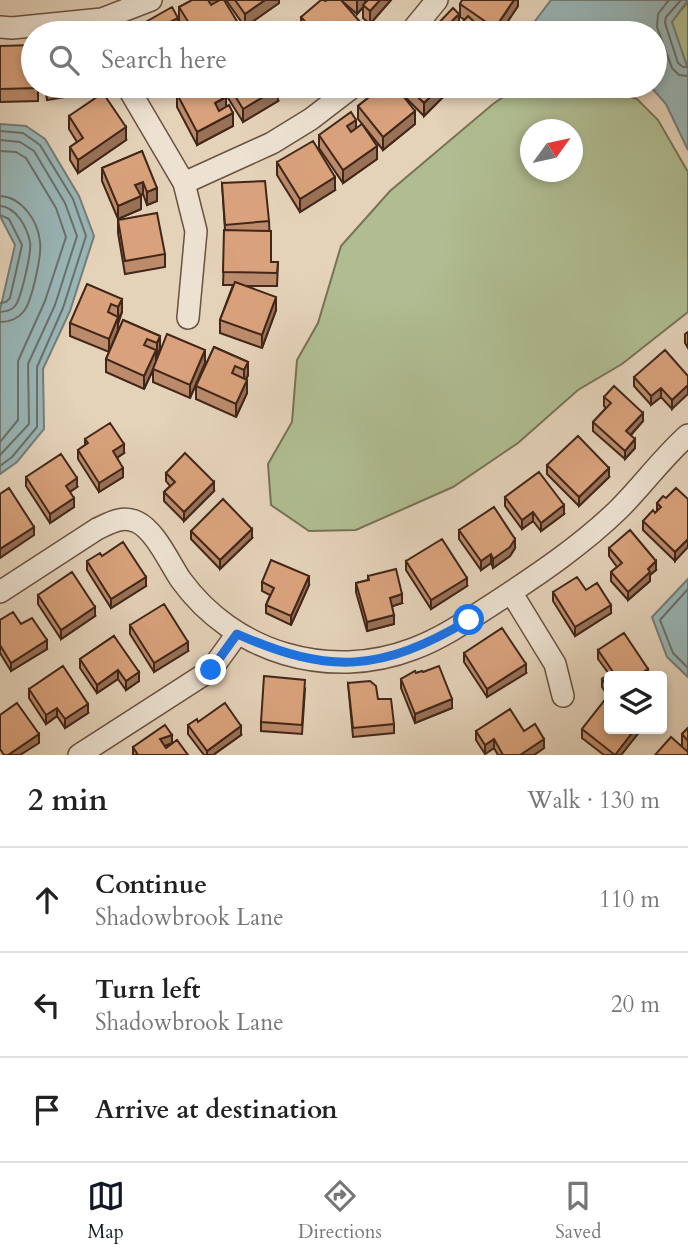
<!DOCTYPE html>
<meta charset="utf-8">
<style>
body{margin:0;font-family:Cardo,serif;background:#f6f6f6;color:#222}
.controls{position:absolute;right:21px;bottom:21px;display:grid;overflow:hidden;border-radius:7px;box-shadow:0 4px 10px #0003}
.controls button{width:63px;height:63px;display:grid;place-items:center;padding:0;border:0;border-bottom:2px solid #e0e0e0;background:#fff;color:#222;font:35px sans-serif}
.compass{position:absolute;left:520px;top:119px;width:63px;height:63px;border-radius:50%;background:#fff;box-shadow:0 4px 10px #0003;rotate:57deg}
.stop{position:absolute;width:21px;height:21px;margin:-16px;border:5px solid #1a73e8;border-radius:50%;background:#fff}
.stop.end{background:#1a73e8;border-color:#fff;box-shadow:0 2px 7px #0008}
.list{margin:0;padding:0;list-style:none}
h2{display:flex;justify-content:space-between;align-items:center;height:91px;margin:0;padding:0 28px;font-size:30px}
h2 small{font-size:23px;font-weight:400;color:#767676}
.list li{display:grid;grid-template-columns:46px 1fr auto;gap:21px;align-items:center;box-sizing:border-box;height:105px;padding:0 28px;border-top:2px solid #e0e0e0}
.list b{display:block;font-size:26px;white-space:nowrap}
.list p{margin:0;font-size:23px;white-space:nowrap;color:#767676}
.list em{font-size:23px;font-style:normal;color:#767676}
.icon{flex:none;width:38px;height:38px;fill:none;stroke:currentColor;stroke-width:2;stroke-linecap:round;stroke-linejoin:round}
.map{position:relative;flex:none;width:688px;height:755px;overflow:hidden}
.search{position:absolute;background:#fff;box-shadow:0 4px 10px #0003;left:21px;right:21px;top:21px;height:77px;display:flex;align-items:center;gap:18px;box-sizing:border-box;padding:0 24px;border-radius:38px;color:#767676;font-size:26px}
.sheet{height:406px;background:#fff}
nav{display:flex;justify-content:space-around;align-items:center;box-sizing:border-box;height:98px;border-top:2px solid #e0e0e0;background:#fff;font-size:19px;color:#767676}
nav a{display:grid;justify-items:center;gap:4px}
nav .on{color:#111827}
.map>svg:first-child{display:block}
.green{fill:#b0bd92;stroke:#797256;stroke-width:2;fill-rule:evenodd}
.water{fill:#98b6b7;stroke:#767c78;stroke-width:2}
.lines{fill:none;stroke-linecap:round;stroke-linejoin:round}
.shore{stroke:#6d6e68;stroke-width:2}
.minor-casing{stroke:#6a5141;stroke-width:24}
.minor{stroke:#ede2d2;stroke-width:21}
.wall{fill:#bb8b6b;stroke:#422619;stroke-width:2}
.shaded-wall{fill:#987157;stroke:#422619;stroke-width:2}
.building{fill:#d9a27c;stroke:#422619;stroke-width:2}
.route{stroke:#1a73e8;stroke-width:9}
</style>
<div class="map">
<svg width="688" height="755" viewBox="0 0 688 755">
<rect width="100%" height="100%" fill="#e4d2b9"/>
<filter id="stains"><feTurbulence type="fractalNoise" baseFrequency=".00286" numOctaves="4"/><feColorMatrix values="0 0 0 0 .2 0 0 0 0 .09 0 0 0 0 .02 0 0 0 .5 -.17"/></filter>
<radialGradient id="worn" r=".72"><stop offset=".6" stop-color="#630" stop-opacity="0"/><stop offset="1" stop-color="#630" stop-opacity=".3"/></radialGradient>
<path class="green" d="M688,2V69L671,22Z
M519,86H599L637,99L658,120L688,172V312L622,364L578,390L518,443L453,487L356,530L309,531L271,505L268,464L292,422L297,360L318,323L341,246L390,191L493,104ZM530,130H572V172H530Z"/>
<path class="water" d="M551,0H688L672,22L688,69V150L666,104L650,86H655V33H526Z
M0,124L26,126L45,139L79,196L94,236L70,311L43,369L44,429L17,462L0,474V310L15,245L0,216Z
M688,579V677L667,657L652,617Z"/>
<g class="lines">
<path class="shore" d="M669,0L658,14L657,27L672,68L679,75L688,76
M681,0L666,17L665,23L678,63L683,67H688
M0,131L23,133L40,145L73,199L86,236L63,308L37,367V427L12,457L0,466
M0,140L20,142L34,151L65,203L77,236L55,305L28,364L29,424L0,455
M0,151L16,152L26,158L56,208L66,237L45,301L18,361V420L0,442
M0,196C22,197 38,221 40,242C42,254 32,301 24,311C18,319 10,322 0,322
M0,206C16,207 27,227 30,242C32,251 21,299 15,306C11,311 6,311 0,312
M0,215L9,219L22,245L10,298L6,302L0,303
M688,589L660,620L673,653L688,668"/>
<defs>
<path id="minor" d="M0,27L12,28L102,19L151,0
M410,33L437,0
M127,86L184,183L196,231L188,318
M184,183L272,143L311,119L354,86
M0,592L97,529C110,523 122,515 137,522C155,530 170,564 181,580C234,653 329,681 413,649C443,638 470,619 496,602C539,574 582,545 619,509C643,485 663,457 688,435
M511,592L555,664L563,696
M79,755L211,670L237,634"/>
</defs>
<use href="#minor" class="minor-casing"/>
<use href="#minor" class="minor"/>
</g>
<path class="wall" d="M219,0L238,33H187L179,20V7Z
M226,0H279V3L245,27Z
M327,0H391L370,24L363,18V7L357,14L343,2L361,33H304L301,30V17Z
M518,0V6L500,33H429L459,26L465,20L460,17V4Z
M0,46L38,86V101L0,102Z
M45,86H89V93L47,100Z
M223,86H229L278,101L243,122L223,90Z
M284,86H302L290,95Z
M383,86H453V87L424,116L406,98V88L401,93L415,124L383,150L358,119V106Z
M177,94L226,107L233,126L197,145L177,107Z
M69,116L126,140L78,173L70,160V147L77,142L69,129Z
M356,128L377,159L343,183L319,148V135Z
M142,151L157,201L147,205L143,194L140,196L141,209L118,219L102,181V168Z
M277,162L335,190L300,212L277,175Z
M222,183L269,221L271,262H278L277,286H245L276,310L262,348L220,333V320L233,285H223L225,230Z
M118,220L165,254V267L125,274L118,233Z
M122,299V312L109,352L70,336V323Z
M123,320L160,336V349L157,356H156V362L205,363L190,398L153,382V370L144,389L106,372V359Z
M688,332V348L685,343V334Z
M214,347L248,362V375L246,380L247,393L236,417L196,399V386Z
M688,376L672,409L661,397L651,405L634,386V377Z
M604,397L643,421L631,435L635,448L625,459L593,431V422L606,408L604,406Z
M85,439L124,453L117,458L123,477L99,492L78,459V450L85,445Z
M547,465L609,477L579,506L547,474Z
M166,473L214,491L184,521L164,501V492L170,486L166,481Z
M26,477L77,487L70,492L74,507L50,523L26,486Z
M505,497L564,514L541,531L533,521L522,529L505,506Z
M666,498L688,499L675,561L643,530V521L657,511V503Z
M459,530L515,548L510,556L493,568L491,563L481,570L459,539Z
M191,531L252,538L220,569L191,539Z
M609,548L656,570L650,575V581L628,600L611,581V572L617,567L609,556Z
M102,556L146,586L111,608L87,570V561Z
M406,561L467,586L431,609L406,570Z
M368,576L402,603L392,606L394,624L367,631L356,592V583L368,580Z
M262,582L309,585L291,625L266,613V605L270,595L262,591Z
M586,590L611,613L575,636L553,601V592Z
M38,595L95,616L61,639L38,604Z
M0,620L21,624L47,649L11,671L0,653Z
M130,625L188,651L154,672L130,634Z
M114,636L139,681L126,690L118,679L97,693L80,668V659Z
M598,650L648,676H609V729H640V731L621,755H604L582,738V729L608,696L602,687V679L609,674L598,659Z
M464,653L526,673L487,697L464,662Z
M423,672L452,708L415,723L401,688V679L416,673Z
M348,683L378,699L394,724V733L353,737Z
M29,689L88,713L65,728L57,716L46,724L29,698Z
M305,689L302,734L261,731V722Z
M198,722L241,735L213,755H204L188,734V725Z
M688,728V755L682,747V734Z
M476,731H524L544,748L534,755H498L494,748L485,754L476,740Z
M172,743L165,746L166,748L188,755H133V747Z"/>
<path class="shaded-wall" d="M207,0H219V5L207,12Z
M265,0H279V3L245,27V14Z
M358,0H365V5L357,14V1Z
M380,0H391L370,24V11Z
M514,0H518V6L500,33H495V28Z
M459,14V27L454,33L452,21Z
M178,18V31L166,33V24Z
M238,23V33H220Z
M361,23V33H349Z
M290,86H302L290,95Z
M401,86H406V88L401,93Z
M441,86L453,87L424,116V103Z
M278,88V101L243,122V109Z
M226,97V110L215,116V103Z
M415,111V124L383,150V137Z
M233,113V126L197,145V132Z
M356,120V132L347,139V126Z
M126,127V140L78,173V160Z
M377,146V159L343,183V170Z
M335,177V190L300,212V199Z
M143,182V194L135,197V185Z
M157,188V201L147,205V192Z
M141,196V209L118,219V206Z
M276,297V310L262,348V335Z
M122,299V312L118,320V307Z
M118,317V330L109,352V339Z
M160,336V349L157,356V343Z
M156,350V363L144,389V376Z
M205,350V363L190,398V385Z
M248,362V375L244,383V370Z
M247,380V393L236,417V404Z
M688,385V394L672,409V400Z
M661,388V397L651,405V396Z
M643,413V421L626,440V431Z
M635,439V448L625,459V451Z
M124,444V453L113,460V451Z
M123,468V477L99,492V483Z
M609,468V477L579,506V497Z
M77,478V487L66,494V486Z
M214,482V491L184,521V512Z
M74,498V507L50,523V514Z
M564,505V514L541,531V523Z
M533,512V521L522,529V520Z
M34,527V535L0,558V549Z
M252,529V538L220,569V560Z
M515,539V548L510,556L493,568V559Z
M688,539V547L675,561V552Z
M491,554V563L481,570V561Z
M656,561V570L650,575V581L628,600V592L648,569Z
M309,576V585L291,625V616Z
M146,577V586L111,608V599Z
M467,578V586L431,609V600Z
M402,594V603L390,607V598Z
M611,605V613L575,636V627Z
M95,607V616L61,639V630Z
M394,615V624L367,631V622Z
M47,640V649L11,671V663Z
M188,642V651L154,672V663Z
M526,664V673L487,697V689Z
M648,669V676H636Z
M118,670V679L97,693V685Z
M139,672V681L126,690V681Z
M452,699V708L415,723V714Z
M88,704V713L65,728V719Z
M57,708V716L46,724V715Z
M241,726V735L213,755H207V751Z
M635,729H640V731L621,755H615Z
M39,734V743L20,755H8Z
M172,735V743L160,748V739Z
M494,739V748L485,754V745Z
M544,739V748L534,755H520Z"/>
<path class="building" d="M192,0H208L211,5L220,0H224L238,23L220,33H195L179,7Z
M235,0H265L245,14Z
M321,0H324L325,1L327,0H341L361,23L349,33H333L329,28L322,33H315L301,17Z
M368,0H380L370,11L363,5Z
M462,0H514L495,28L460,4Z
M172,7L178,18L166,24L170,31L182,25L186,33H138L135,28Z
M453,8L459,14L452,21L458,27L468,16L486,33H429Z
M296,22L304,33H281Z
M33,45V86H38V88L0,89V46Z
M192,86H220L226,97L215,103L219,111L229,105L233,113L197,132L177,94Z
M229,86H277L278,88L243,109Z
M383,86H395L415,111L383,137L358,106Z
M407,86H441L424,103Z
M103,93L126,127L78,160L70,147L83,138L69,116Z
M351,112L356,120L347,126L351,132L362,124L377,146L343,170L319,135Z
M313,141L335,177L300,199L277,162Z
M142,151L157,188L147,192L143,182L135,185L141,196L118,206L102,168Z
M265,181L269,221L225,225L222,183Z
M157,213L165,254L125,261L118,220Z
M224,230L271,231V262H278L277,273L223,272Z
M235,282L276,297L262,335L220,320Z
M87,284L122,299L118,307L111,304L108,312L118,317L109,339L70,323Z
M123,320L160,336L157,343L147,339L144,345L156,350L144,376L106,359Z
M167,334L205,350L190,385L153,369Z
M214,347L248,362L244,370L235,366L232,373L247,380L236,404L196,386Z
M665,350L688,376V385L672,400L661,388L651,396L634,377Z
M614,386L643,413L626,431L635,439L625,451L593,422L611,403L604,397Z
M110,423L124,444L113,451L123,468L99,483L78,450L88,443L85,439Z
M578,436L609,468L579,497L547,465Z
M185,453L214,482L184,512L164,492L175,482L166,473Z
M61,454L77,478L66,486L74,498L50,514L26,477Z
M539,472L564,505L541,523L533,512L522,520L505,497Z
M9,488L34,527L0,549V494Z
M676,488L688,499V539L675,552L643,521L653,510L655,513L661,507L657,503L663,496L666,498Z
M223,499L252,529L220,560L191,531Z
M494,507L515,539L510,547L493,559L491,554L481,561L459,530Z
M630,530L656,561L648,569L650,572L628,592L611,572L622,563L609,548Z
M442,539L467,578L431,600L406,561Z
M123,542L146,577L111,599L87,561L100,553L102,556Z
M271,560L309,576L291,616L266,605L274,588L262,582Z
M396,569L402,594L390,598L394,615L367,622L356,583L369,580L368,576Z
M72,572L95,607L61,630L38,595Z
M577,577L586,590L597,583L611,605L575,627L553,592Z
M164,604L188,642L154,663L130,625Z
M13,612L21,624L32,618L47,640L11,663L0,645V620Z
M502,628L526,664L487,689L464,653Z
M624,633L648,669L636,676H609V689L602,679L613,672L598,650Z
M114,636L139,672L126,681L118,670L97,685L80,659Z
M63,666L88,704L65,719L57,708L46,715L29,689Z
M439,666L452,699L415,714L401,679L415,671L416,673L422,671L423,672Z
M264,676L305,680L302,725L261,722Z
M370,681L376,686L378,699H391L394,724L353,728L348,683Z
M608,696L609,697V729H635L615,755L582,729Z
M17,703L39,734L8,755H4L0,749V715Z
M225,703L241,726L207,751L188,725L197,719L198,722Z
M510,709L524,731L535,724L544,739L520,755H503L494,739L485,745L476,731Z
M165,725L172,735L160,739L166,748L177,740L188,755H138L133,747Z
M688,728V741L682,734Z
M671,737L688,752V755H655Z"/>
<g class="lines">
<path class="route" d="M211,670L237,634C330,675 381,672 469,620"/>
</g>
<rect width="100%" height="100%" filter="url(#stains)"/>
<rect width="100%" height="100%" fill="url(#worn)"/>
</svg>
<div class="controls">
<button><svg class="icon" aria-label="layers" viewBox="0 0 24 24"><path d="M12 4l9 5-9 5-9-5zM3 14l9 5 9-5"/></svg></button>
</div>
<svg class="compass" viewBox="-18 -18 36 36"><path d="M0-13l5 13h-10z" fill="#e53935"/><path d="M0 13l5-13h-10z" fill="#767676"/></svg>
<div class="stop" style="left:469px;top:620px"></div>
<div class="stop end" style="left:211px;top:670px"></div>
<div class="search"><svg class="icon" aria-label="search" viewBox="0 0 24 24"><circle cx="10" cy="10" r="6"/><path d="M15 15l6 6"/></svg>Search here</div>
</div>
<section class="sheet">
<h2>2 min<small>Walk · 130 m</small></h2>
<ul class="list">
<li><svg class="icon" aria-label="ahead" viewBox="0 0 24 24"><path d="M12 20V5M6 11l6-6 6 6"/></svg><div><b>Continue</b><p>Shadowbrook Lane</p></div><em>110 m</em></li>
<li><svg class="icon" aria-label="left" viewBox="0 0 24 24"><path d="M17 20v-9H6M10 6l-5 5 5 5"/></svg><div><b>Turn left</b><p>Shadowbrook Lane</p></div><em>20 m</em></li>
<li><svg class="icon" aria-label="arrive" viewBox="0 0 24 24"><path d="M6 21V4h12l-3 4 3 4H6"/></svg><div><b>Arrive at destination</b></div></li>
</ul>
</section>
<nav>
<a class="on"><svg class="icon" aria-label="map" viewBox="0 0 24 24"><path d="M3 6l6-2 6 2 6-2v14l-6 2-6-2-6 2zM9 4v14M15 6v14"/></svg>Map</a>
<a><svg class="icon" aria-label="directions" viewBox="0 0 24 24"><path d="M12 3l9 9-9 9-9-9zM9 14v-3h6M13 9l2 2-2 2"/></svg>Directions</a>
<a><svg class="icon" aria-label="saved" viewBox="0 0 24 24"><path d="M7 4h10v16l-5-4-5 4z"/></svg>Saved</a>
</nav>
